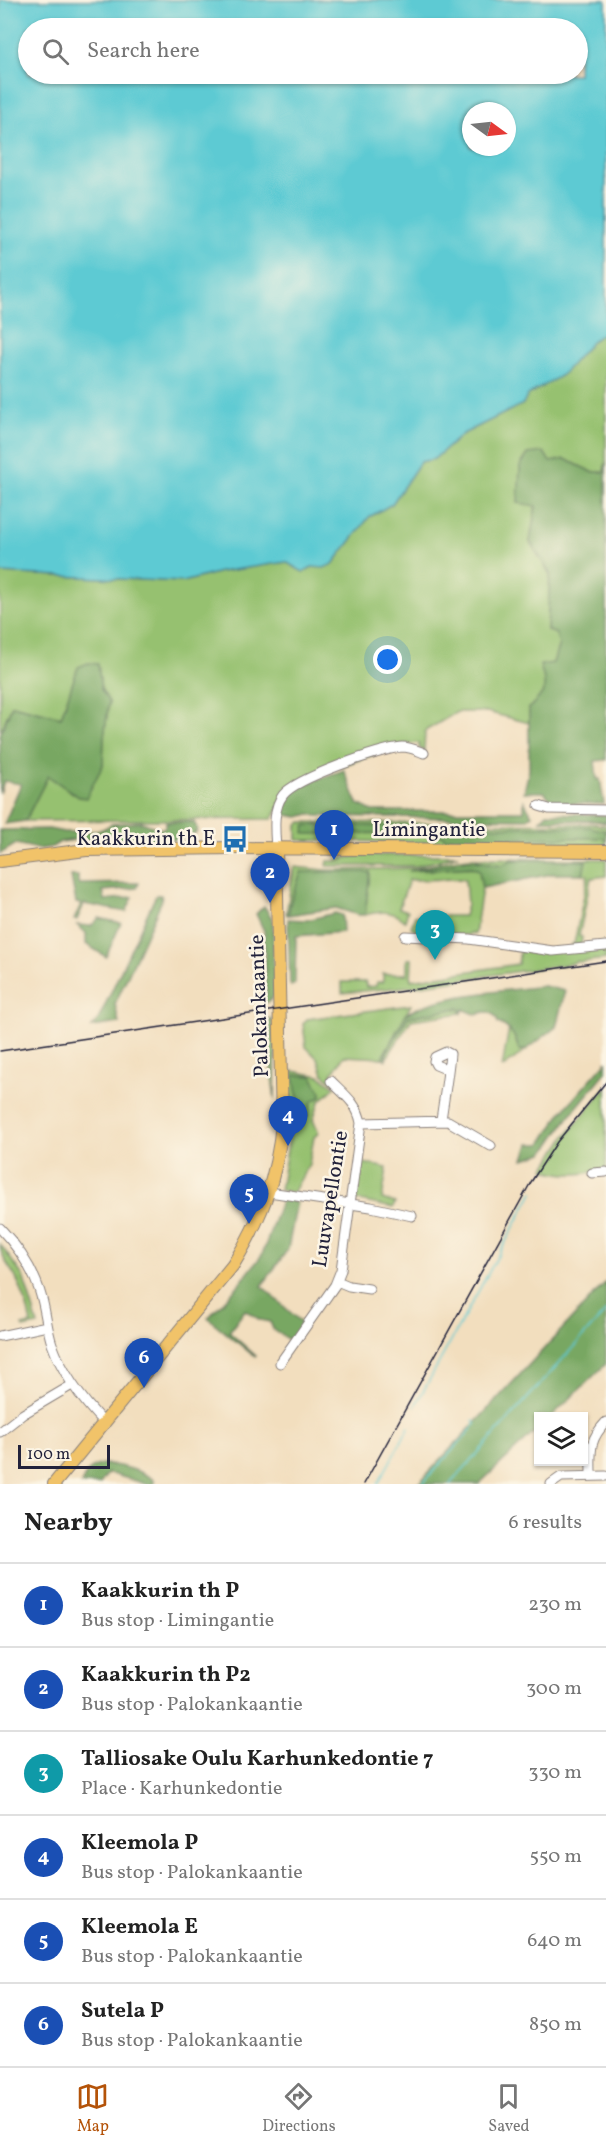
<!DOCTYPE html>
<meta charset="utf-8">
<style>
body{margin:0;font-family:Vollkorn,serif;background:#f2f2f2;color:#222}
.controls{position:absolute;right:18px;bottom:18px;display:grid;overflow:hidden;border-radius:0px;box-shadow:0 2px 4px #0004}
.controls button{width:54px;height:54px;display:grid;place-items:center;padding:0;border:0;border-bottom:2px solid #e0e0e0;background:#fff;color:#222;font:30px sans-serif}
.compass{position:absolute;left:462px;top:102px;width:54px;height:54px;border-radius:50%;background:#fff;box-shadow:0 2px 4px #0004;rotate:105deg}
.scale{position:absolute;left:18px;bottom:15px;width:92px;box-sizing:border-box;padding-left:6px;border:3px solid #22223b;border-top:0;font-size:16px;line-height:21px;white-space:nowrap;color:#22223b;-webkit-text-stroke:4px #fcf5e5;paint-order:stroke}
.you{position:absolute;left:388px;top:660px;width:21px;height:21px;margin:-15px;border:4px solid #fff;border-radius:50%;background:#1a73e8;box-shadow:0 0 0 9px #1a73e833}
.badge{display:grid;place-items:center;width:39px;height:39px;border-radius:50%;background:#b45309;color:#fff;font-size:20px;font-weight:700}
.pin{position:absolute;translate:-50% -50px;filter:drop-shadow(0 2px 3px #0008)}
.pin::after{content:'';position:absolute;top:32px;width:21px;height:18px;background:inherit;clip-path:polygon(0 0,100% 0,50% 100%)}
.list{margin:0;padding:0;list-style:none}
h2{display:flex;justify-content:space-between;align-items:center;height:78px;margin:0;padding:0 24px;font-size:26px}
h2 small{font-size:20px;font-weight:400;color:#767676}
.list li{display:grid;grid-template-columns:39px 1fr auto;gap:18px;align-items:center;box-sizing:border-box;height:84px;padding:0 24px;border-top:2px solid #e0e0e0}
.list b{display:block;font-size:22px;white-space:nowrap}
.list p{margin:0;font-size:20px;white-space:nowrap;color:#767676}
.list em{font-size:20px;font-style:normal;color:#767676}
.icon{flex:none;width:33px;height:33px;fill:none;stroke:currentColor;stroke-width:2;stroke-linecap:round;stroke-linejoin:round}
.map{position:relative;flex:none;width:606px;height:1484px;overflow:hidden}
.search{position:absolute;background:#fff;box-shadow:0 2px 4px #0004;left:18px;right:18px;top:18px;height:66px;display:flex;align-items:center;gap:15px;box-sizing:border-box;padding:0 21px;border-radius:33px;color:#767676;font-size:22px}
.sheet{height:582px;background:#fff}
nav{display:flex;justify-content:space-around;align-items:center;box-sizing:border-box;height:84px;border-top:2px solid #e0e0e0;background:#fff;font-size:16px;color:#767676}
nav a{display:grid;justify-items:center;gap:3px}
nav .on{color:#b45309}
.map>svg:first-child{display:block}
.green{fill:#96c16f;stroke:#5c7255;stroke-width:1.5}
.forest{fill:#78a762;stroke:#4d644e;stroke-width:1.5}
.water{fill:#5dcad3;stroke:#407687;stroke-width:1.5;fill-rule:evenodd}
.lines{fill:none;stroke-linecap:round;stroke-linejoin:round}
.stream{stroke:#5dcad3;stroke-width:1.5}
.minor-casing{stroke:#8a807c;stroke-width:11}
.major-casing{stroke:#8a807c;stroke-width:14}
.minor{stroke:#fff;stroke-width:9}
.major{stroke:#f1c369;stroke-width:12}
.rail{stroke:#22223b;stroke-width:1.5}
.labels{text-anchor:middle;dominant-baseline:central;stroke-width:5;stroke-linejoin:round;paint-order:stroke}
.street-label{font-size:21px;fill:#22223b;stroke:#fcf5e5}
.poi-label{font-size:21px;fill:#22223b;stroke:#fcf5e5;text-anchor:end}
</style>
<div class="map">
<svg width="606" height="1484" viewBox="0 0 606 1484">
<rect width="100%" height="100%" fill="#fcf5e5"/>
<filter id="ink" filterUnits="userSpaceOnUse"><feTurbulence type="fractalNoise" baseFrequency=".0167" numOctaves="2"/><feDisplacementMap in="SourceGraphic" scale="12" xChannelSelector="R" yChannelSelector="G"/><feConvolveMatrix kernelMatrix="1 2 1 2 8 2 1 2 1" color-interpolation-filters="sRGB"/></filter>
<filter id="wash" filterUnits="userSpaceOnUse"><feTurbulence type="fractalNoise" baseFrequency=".008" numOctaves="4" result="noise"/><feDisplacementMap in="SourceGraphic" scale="24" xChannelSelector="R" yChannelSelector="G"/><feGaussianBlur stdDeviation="1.35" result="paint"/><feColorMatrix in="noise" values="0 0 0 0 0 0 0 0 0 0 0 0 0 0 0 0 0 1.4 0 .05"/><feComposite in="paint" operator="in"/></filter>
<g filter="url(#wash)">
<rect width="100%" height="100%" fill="#f2debe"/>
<path class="green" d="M606,331V462L604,472H592L565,459L536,505L530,542L550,574L547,630L556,634L559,644L544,693L529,708V723L487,712H457L425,731L424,751L419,748V743L402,745L296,782L272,819L25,821L48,776L79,797L103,765L104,737L109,702L101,689L98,665L78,668L61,717L12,705L1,730L0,729V573L183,582L220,572L286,562L303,572L312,567L333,564L369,517L392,504L420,462L434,459L463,434L523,404L528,395L562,375L592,341Z
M301,822L595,824L606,826V846L297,840V825Z
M363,855H458L417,866H327L328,861H337L338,859Z
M469,858L606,859V876L591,878L579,936L582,937L581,945L572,946V944H574L588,875L583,874L585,861L502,865L478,860L416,870C434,873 464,863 479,870L482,888L475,934L470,933L469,935H422L411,927L415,916H464L467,904L465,879L409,880L399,908L408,911L405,921C393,910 379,911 365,915L370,872L291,900L288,915L286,914L294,867L325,870L417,868L452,860Z
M520,949H606V959L580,962L577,961L570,964L415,986L342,993V982H366V987L376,986L377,982H383V974H407V959H412L411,980L518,964Z
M411,1005L382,1058L344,1056L332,1074L340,1082L337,1085L323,1074L318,1059L306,1047L303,1024L307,1019Z
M460,1008L462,1013L411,1020L386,1059V1053L408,1017Z
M509,1028L514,1035L519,1050H526L502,1068Z
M293,1071L320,1076L335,1087L319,1102L313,1120L319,1133L314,1137L309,1164L293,1193L280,1190L290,1133V1074Z
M606,1087V1169C587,1174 563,1177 544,1169L565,1137Z
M359,1162L387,1168L382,1199L395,1203L393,1208L355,1200Z
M0,1244L23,1276L38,1325L23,1328L22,1326L31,1324C28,1308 23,1292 16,1278C10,1267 0,1257 0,1244Z"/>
<path class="forest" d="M544,452L550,462L565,459L592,472H604L606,462V760L595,761L597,779H600L604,804L554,803L544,792H524L529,770V708C547,690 547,689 540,665L553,663L559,644L556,634L547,630L550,574L530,542L536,506L518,503L520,466L528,454Z
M88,663L98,664L101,689L109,702L104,737L103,765L86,798L79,797L48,776L25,821L4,824L21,784L4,781L0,793V735L12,705L61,717L78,667Z
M344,770L358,804L372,811H524V801L532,815L526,819L317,816L310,814L299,817L286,815L281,810C288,784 321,779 344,770Z
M547,813L606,815V823L596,821L540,820Z
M141,822L161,829L165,827L166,822H194L197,828L196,833L180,839L75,840L60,842L52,847L39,849L16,844L0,854V830L49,829L64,832H87L103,829L112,824Z
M307,825L411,826L412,828L408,833L306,834L304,833L305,826Z
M414,826L590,827L606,831V840L603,838H445L441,835H427L412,830Z
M468,860L502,865L511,860L586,861L583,874H552L482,888L479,870L472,867L409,871Z
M301,872H370L365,915H358L336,908L288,915L291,900Z
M71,876H78V884L139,883L137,888L103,891L105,900L133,897L126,912L84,904L77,920H74L81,904L76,903Z
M156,895H161L162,900L115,1004L119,1023L92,1027L98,1020Z
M264,906L273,920L274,996C270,1001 267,1005 260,1001L266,994L264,931L256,914Z
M335,913L342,915L343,932L296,936L295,984L291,986L290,984L288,919L307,920Z
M99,918L121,923L106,957L86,944V933L77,925L91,926Z
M544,986L565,991L556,1027L526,1050H519C515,1036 512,1029 498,1023C496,1012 485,1009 477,1015L463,1009L462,1013L459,1008L408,1017L386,1053V1059L382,1058L406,1014C437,994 506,991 544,986Z
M271,1018L272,1019L276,1040L275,1100L265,1021Z
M606,1062V1072L568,1118L547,1149L543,1153L524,1159L529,1144H541L561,1113Z
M294,1075L312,1076L321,1093V1097L312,1101L308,1116L303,1113L296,1090Z
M284,1199L297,1202L288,1249L262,1286L303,1324L290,1341L273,1329L270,1322L260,1320L245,1310L229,1332L256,1356L255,1357L208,1318L237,1287L262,1255L281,1201Z
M606,1282V1364L552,1416H538V1429L479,1484H418Z
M103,1464C120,1465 140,1470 154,1480V1484H146L108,1473L100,1484H81C86,1472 90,1467 103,1464Z"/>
<path class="water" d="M0,0H606V331L592,341L562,375L528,395L523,404L463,434L434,459L420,462L392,504L369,517L333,564L324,568L312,567L303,572L286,562L220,572L183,582L0,573ZM28,28H578V74H28ZM471,111H507V147H471Z"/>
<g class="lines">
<path class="stream" d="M415,1406L533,1192
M378,1484L409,1427
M422,1484L476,1424L473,1420
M450,1484L606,1311"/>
</g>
</g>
<g filter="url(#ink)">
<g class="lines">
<defs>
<path id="minor" d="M539,806L549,809L606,810
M276,849C275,832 272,809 283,795C296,778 380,749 402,747C410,747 416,750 424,753
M405,936L469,939L553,951L606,946
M441,1120C444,1098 448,1076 450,1054L446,1052L435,1057L434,1061L436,1065L448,1070
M361,1123L448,1121L491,1146
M592,1173L606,1172
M269,1192L371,1207L412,1216
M0,1228C19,1248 35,1272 42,1299C46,1314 47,1329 52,1344C63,1375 82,1400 105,1424
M337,1281L349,1286L369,1289
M0,1336L47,1326
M280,1363L335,1285L341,1270L361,1123C358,1104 344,1094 331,1081
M0,1432L23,1414L72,1385
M591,1476C591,1451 588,1441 606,1422
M551,1484L561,1477L606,1476"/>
<path id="major" d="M0,861L86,850L235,848L606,851
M54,1484L233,1265C261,1219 277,1178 282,1124L276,849"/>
</defs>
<use href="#minor" class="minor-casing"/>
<use href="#major" class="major-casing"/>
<use href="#minor" class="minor"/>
<use href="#major" class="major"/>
<path class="rail" d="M0,1051L606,961
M364,1484L531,1182L557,1142L606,1082"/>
</g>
</g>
<defs>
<symbol id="bus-bare" viewBox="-9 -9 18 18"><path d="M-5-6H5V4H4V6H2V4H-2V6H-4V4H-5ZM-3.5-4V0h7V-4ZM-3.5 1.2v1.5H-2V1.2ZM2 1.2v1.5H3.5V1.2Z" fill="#1f6fb2" stroke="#fcf5e5" stroke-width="2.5" paint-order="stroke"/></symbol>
</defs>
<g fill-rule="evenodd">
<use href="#bus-bare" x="216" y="820" width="38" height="38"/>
</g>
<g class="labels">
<g class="street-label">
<text x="429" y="830">Limingantie</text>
<text transform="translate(260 1006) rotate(-92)">Palokankaantie</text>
<text transform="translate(331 1199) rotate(-81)">Luuvapellontie</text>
</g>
<g class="poi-label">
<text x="215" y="839">Kaakkurin th E</text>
</g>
</g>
</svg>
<div class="controls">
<button><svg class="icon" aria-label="layers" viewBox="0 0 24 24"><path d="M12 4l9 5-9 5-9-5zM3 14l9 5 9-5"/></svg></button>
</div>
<svg class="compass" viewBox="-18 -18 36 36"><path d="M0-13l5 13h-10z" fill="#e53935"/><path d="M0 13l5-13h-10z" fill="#767676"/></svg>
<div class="scale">100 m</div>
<div class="you"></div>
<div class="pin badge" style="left:334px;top:860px;background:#1a4fb4">1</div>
<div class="pin badge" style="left:270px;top:903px;background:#1a4fb4">2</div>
<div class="pin badge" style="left:435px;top:960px;background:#0f9aa8">3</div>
<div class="pin badge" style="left:288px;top:1146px;background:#1a4fb4">4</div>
<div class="pin badge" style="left:249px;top:1224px;background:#1a4fb4">5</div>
<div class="pin badge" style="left:144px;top:1388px;background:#1a4fb4">6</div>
<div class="search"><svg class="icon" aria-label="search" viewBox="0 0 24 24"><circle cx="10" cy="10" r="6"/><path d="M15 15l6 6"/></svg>Search here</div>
</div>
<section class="sheet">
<h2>Nearby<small>6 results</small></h2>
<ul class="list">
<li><span class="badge" style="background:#1a4fb4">1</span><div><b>Kaakkurin th P</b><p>Bus stop · Limingantie</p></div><em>230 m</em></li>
<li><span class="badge" style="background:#1a4fb4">2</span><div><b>Kaakkurin th P2</b><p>Bus stop · Palokankaantie</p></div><em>300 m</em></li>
<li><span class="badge" style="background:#0f9aa8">3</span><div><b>Talliosake Oulu Karhunkedontie 7</b><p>Place · Karhunkedontie</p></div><em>330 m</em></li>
<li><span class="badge" style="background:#1a4fb4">4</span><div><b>Kleemola P</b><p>Bus stop · Palokankaantie</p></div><em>550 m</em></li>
<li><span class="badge" style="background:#1a4fb4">5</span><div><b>Kleemola E</b><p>Bus stop · Palokankaantie</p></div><em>640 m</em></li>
<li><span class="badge" style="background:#1a4fb4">6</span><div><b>Sutela P</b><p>Bus stop · Palokankaantie</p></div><em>850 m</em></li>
</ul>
</section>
<nav>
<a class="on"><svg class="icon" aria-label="map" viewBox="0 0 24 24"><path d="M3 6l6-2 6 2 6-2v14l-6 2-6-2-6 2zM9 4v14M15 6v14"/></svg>Map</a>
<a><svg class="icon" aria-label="directions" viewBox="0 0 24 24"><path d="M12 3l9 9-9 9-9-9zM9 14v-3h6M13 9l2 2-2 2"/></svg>Directions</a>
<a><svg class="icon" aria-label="saved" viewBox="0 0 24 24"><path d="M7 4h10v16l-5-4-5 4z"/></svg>Saved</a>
</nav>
